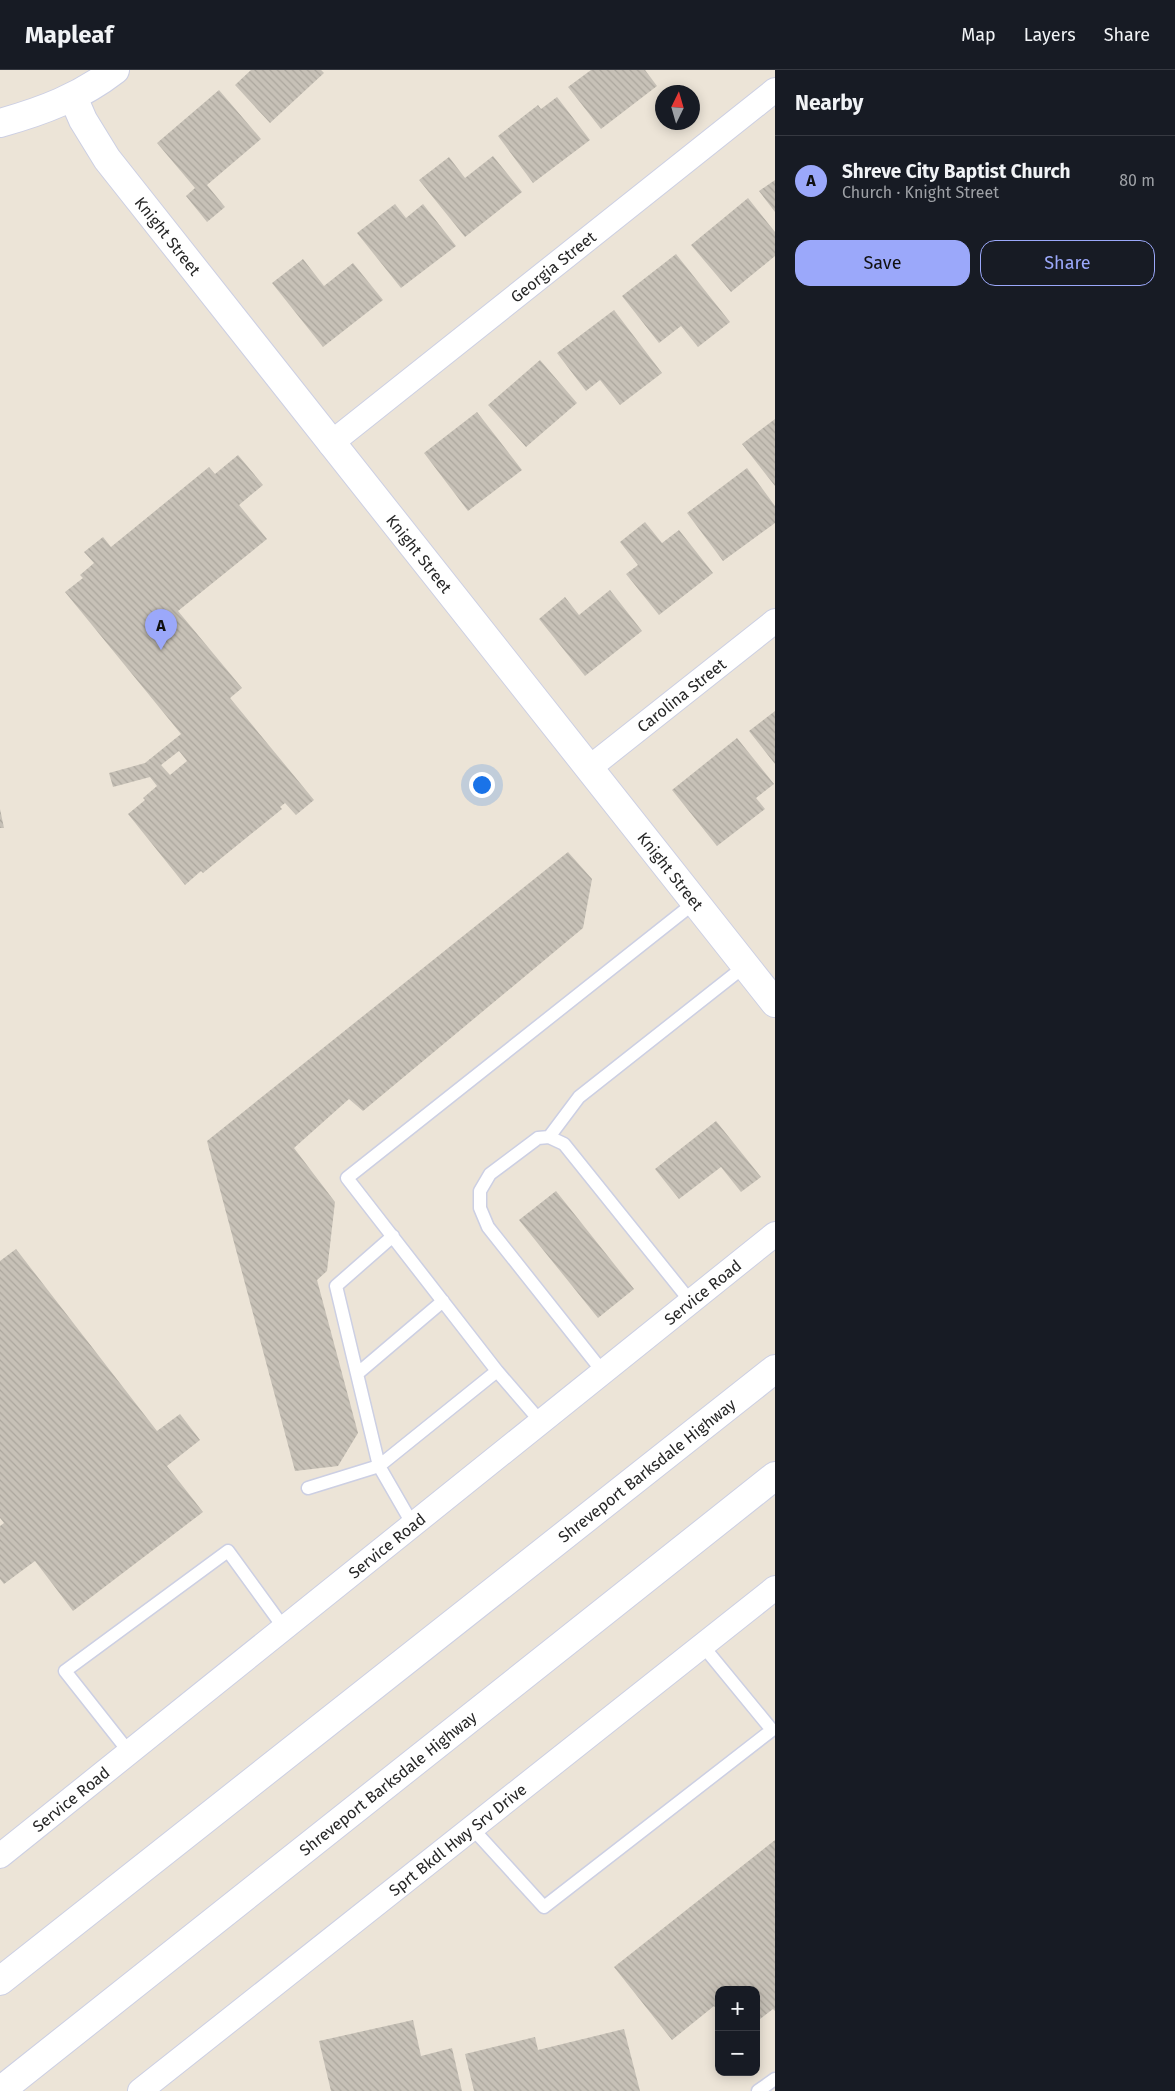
<!DOCTYPE html>
<meta charset="utf-8">
<style>
body{margin:0;font-family:"Fira Sans",sans-serif;background:#242831;color:#f1f3f6}
.controls{position:absolute;right:15px;bottom:15px;display:grid;overflow:hidden;border-radius:10px;box-shadow:0 2px 12px #0003}
.controls button{width:45px;height:45px;display:grid;place-items:center;padding:0;border:0;border-bottom:1px solid #363941;background:#171b24;color:#f1f3f6;font:25px sans-serif}
.compass{position:absolute;left:655px;top:15px;width:45px;height:45px;border-radius:50%;background:#171b24;box-shadow:0 2px 12px #0003;rotate:5deg}
.you{position:absolute;left:481px;top:714px;width:18px;height:18px;margin:-12px;border:4px solid #fff;border-radius:50%;background:#1a73e8;box-shadow:0 0 0 8px #1a73e833}
.badge{display:grid;place-items:center;width:32px;height:32px;border-radius:50%;background:#9ba8fa;color:#111;font-size:16px;font-weight:700}
.pin{position:absolute;translate:-50% -41px;filter:drop-shadow(0 1px 2px #0008)}
.pin::after{content:'';position:absolute;top:26px;width:18px;height:15px;background:inherit;clip-path:polygon(0 0,100% 0,50% 100%)}
.list{margin:0;padding:0;list-style:none}
h2{display:flex;justify-content:space-between;align-items:center;height:65px;margin:0;padding:0 20px;font-size:21px}
h2 small{font-size:16px;font-weight:400;color:#9ea1a6}
.list li{display:grid;grid-template-columns:32px 1fr auto;gap:15px;align-items:center;box-sizing:border-box;height:90px;padding:0 20px;border-top:1px solid #363941}
.list b{display:block;font-size:19px;white-space:nowrap}
.list p{margin:0;font-size:16px;white-space:nowrap;color:#9ea1a6}
.list em{font-size:16px;font-style:normal;color:#9ea1a6}
.actions{display:flex;gap:10px;padding:15px 20px}
.actions a{flex:1;padding:11px 0;border:1px solid #9ba8fa;border-radius:15px;text-align:center;font-size:18px;color:#9ba8fa}
.actions .main{background:#9ba8fa;color:#111}
.map{position:relative;flex:none;width:775px;height:2021px;overflow:hidden}
header{display:flex;align-items:center;gap:30px;box-sizing:border-box;height:70px;padding:0 25px;background:#171b24;border-bottom:1px solid #363941}
header strong{font-size:24px}
nav{display:flex;gap:28px;margin-inline-start:auto;font-size:18px}
main{display:flex}
aside{flex:1;background:#171b24}
.map>svg:first-child{display:block}
.building{fill:url(#building-back-hatch);fill-rule:evenodd}
.lines{fill:none;stroke-linecap:round;stroke-linejoin:round}
.service-casing{stroke:#cccfe3;stroke-width:15}
.minor-casing{stroke:#cccfe3;stroke-width:26}
.tertiary-casing{stroke:#cccfe3;stroke-width:30}
.secondary-casing{stroke:#cccfe3;stroke-width:30}
.service{stroke:#fff;stroke-width:12}
.minor{stroke:#fff;stroke-width:24}
.tertiary{stroke:#fff;stroke-width:28}
.secondary{stroke:#fff;stroke-width:28}
.labels{text-anchor:middle;dominant-baseline:central;stroke-width:4;stroke-linejoin:round;paint-order:stroke}
.street-label{font-size:16px;fill:#272727;stroke:#fff}
</style>
<header>
<strong>Mapleaf</strong>
<nav><a>Map</a><a>Layers</a><a>Share</a></nav>
</header>
<main>
<div class="map">
<svg width="775" height="2021" viewBox="0 0 775 2021">
<defs>
<pattern id="building-back-hatch" width="6" height="6" patternUnits="userSpaceOnUse" patternTransform="scale(1.25)"><rect width="6" height="6" fill="#c7c1b7"/><path d="M-1 5l2 2M0 0l6 6M5-1l2 2" fill="none" stroke="#aba69d"/></pattern>
</defs>
<rect width="100%" height="100%" fill="#ece4d7"/>
<path class="building" d="M251,0H321L324,3L270,53L235,15Z
M591,0H645L657,16L601,59L568,17Z
M219,20L261,69L207,115L225,137L207,152L186,126L195,118L157,73Z
M557,27L590,70L533,113L498,66L538,35L541,39Z
M493,86L522,122L465,167L419,110L449,87L465,108Z
M775,110V142L759,121Z
M748,128L775,162V186L731,222L691,175Z
M395,134L406,148L423,134L456,176L401,218L357,163Z
M676,184L730,252L698,277L681,256L659,273L622,226Z
M303,189L324,216L353,193L383,230L323,277L272,213Z
M614,240L662,303L620,335L600,310L586,321L557,283Z
M540,290L577,333L526,377L488,335Z
M477,342L522,400L468,441L424,383Z
M775,349V416L742,374Z
M238,385L263,415L239,435L267,469L178,541L242,618L230,628L314,730L296,745L285,733L280,737L282,739L203,803L201,801L185,815L128,744L145,730L143,728L157,716L150,707L113,717L109,703L145,693L181,664L65,522L83,508L80,505L94,493L84,482L103,467L111,477L209,397L215,404ZM179,681L187,691L170,705L161,695Z
M747,398L775,436V453L723,491L687,443Z
M645,452L662,473L679,460L713,503L659,545L626,504L638,495L620,472Z
M610,520L642,561L585,606L539,549L565,527L579,545Z
M775,641V694L749,661Z
M737,668L774,714L756,728L765,739L717,776L672,720Z
M0,739L4,758H0Z
M568,782L592,809L583,858L363,1041L349,1029L294,1078L335,1132L327,1201L317,1210L358,1363L338,1396L295,1401L207,1071Z
M716,1051L761,1107L741,1122L721,1097L679,1129L655,1099Z
M556,1121L634,1219L598,1248L519,1150Z
M16,1179L157,1361L180,1344L200,1370L167,1396L203,1442L73,1541L35,1491L4,1514L0,1509V1456L4,1453L0,1448V1191Z
M775,1770V1941L773,1939L756,1952V1920H719V1942L714,1936L672,1970L614,1897Z
M413,1950L421,1986L452,1978L462,2021H331L319,1971Z
M624,1959L640,2021H474L465,1984L535,1967L538,1980Z"/>
<g class="lines">
<defs>
<path id="service" d="M549,1067L579,1027L745,896
M497,1301L347,1108L694,833
M603,1302L488,1157L480,1138V1121L490,1104L538,1068L549,1067L564,1074L691,1232
M357,1304L443,1231
M308,1418L379,1396L336,1216L393,1166
M413,1455L379,1396L497,1301L541,1352
M129,1682L65,1601L228,1481L284,1558
M472,1758L544,1837L772,1660L703,1576
M758,2021L775,2009"/>
<g id="minor">
<path id="s1" d="M330,374L775,20"/>
<path id="s2" d="M588,699L775,551"/>
<path id="s3" d="M0,1786L775,1164"/>
<path id="s4" d="M140,2021L775,1518"/>
</g>
<g id="tertiary">
<path id="s5" d="M73,27L83,50L107,89L775,933"/>
<path d="M0,53C43,41 80,27 115,0"/>
</g>
<g id="secondary">
<path id="s6" d="M0,1911L775,1299"/>
<path id="s7" d="M0,2021L775,1406"/>
</g>
</defs>
<use href="#service" class="service-casing"/>
<use href="#minor" class="minor-casing"/>
<use href="#tertiary" class="tertiary-casing"/>
<use href="#secondary" class="secondary-casing"/>
<use href="#service" class="service"/>
<use href="#minor" class="minor"/>
<use href="#tertiary" class="tertiary"/>
<use href="#secondary" class="secondary"/>
</g>
<g class="labels">
<g class="street-label">
<text stroke="none"><textPath href="#s5" startOffset="169">Knight Street</textPath></text>
<text stroke="none"><textPath href="#s1" startOffset="285">Georgia Street</textPath></text>
<text stroke="none"><textPath href="#s5" startOffset="574">Knight Street</textPath></text>
<text stroke="none"><textPath href="#s2" startOffset="119">Carolina Street</textPath></text>
<text stroke="none"><textPath href="#s5" startOffset="979">Knight Street</textPath></text>
<text stroke="none"><textPath href="#s3" startOffset="901">Service Road</textPath></text>
<text stroke="none"><textPath href="#s6" startOffset="824">Shreveport Barksdale Highway</textPath></text>
<text stroke="none"><textPath href="#s3" startOffset="496">Service Road</textPath></text>
<text stroke="none"><textPath href="#s7" startOffset="495">Shreveport Barksdale Highway</textPath></text>
<text stroke="none"><textPath href="#s3" startOffset="91">Service Road</textPath></text>
<text stroke="none"><textPath href="#s4" startOffset="405">Sprt Bkdl Hwy Srv Drive</textPath></text>
</g>
</g>
</svg>
<div class="controls">
<button>+</button>
<button>−</button>
</div>
<svg class="compass" viewBox="-18 -18 36 36"><path d="M0-13l5 13h-10z" fill="#e53935"/><path d="M0 13l5-13h-10z" fill="#9ea1a6"/></svg>
<div class="you"></div>
<div class="pin badge" style="left:161px;top:580px">A</div>
</div>
<aside>
<h2>Nearby<small></small></h2>
<ul class="list">
<li><span class="badge">A</span><div><b>Shreve City Baptist Church</b><p>Church · Knight Street</p></div><em>80 m</em></li>
</ul>
<div class="actions"><a class="main">Save</a><a>Share</a></div>
</aside>
</main>
